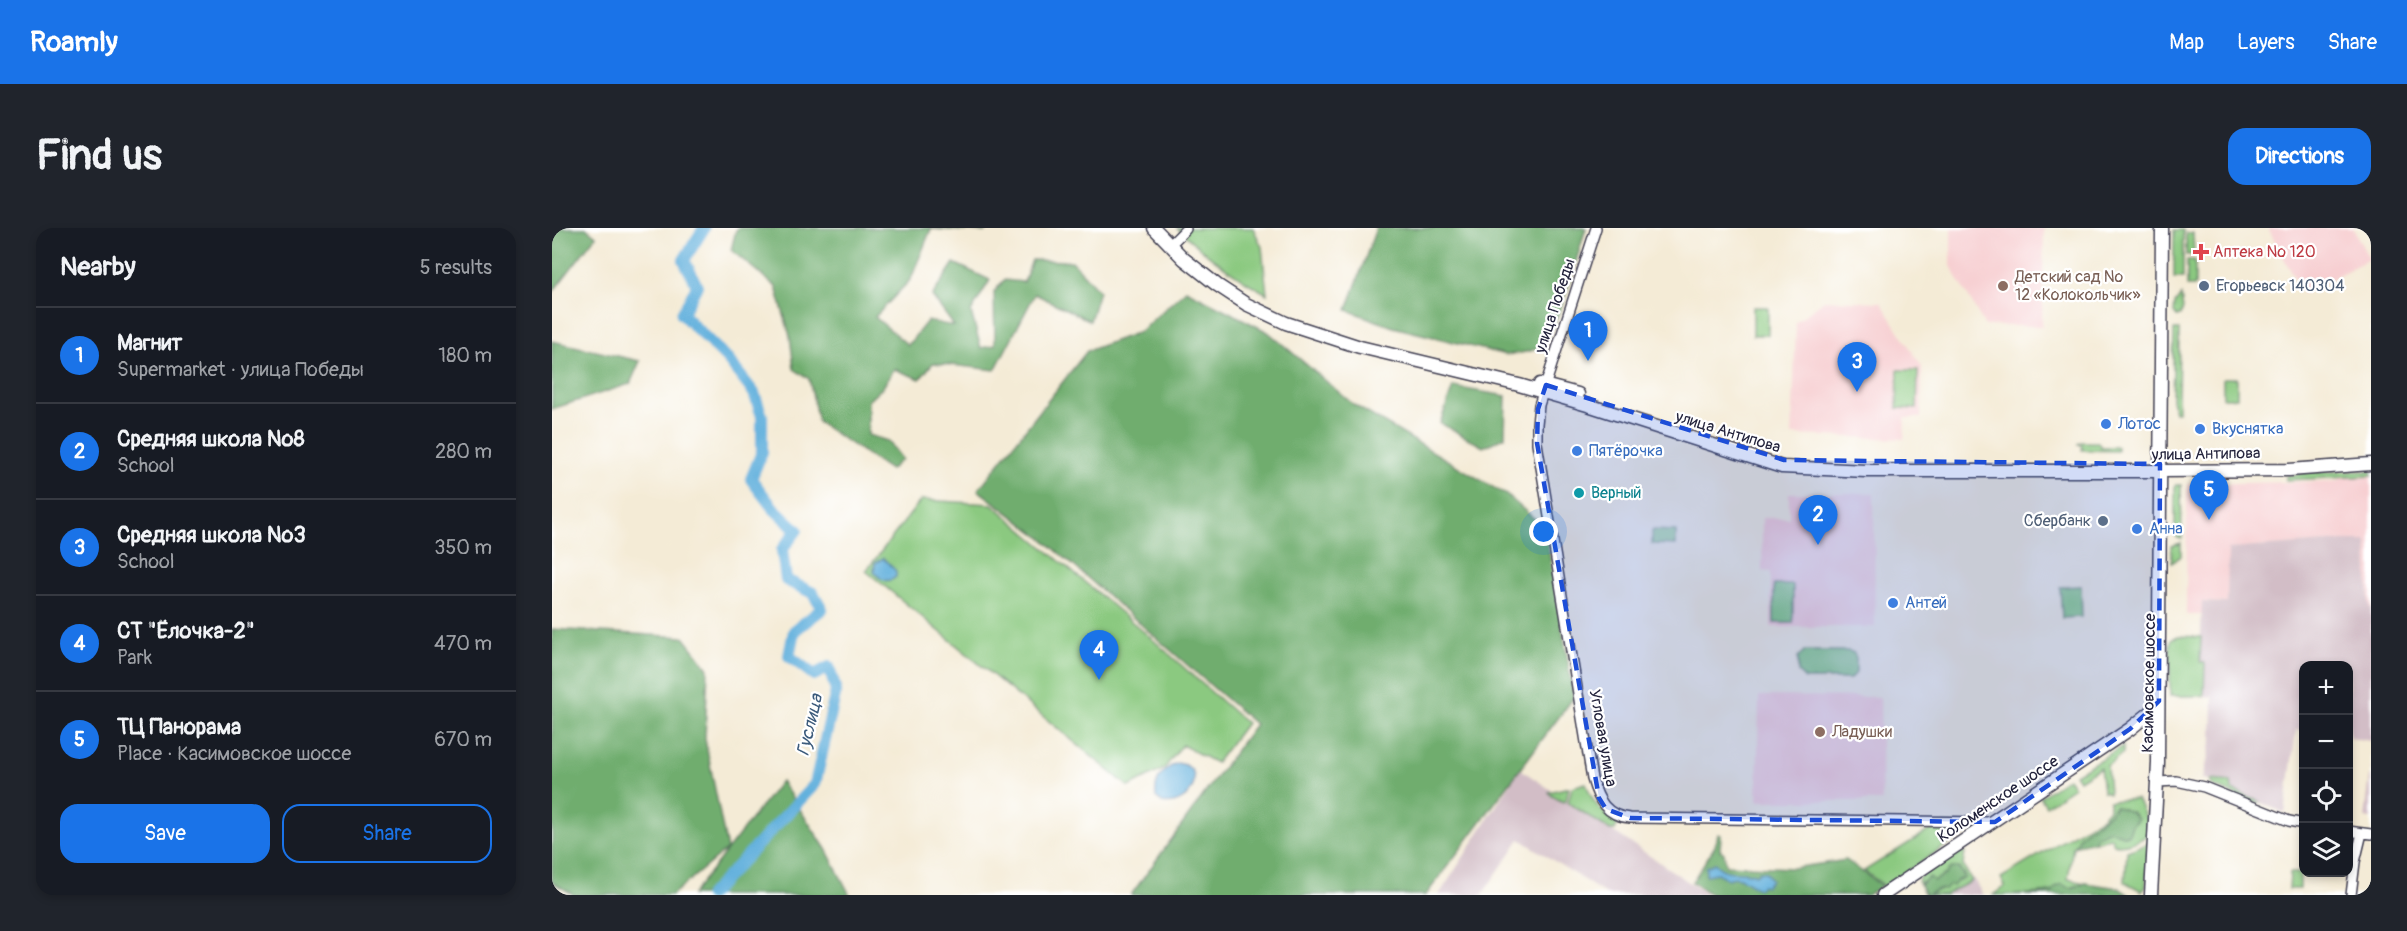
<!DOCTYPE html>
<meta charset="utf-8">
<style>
body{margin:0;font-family:Pangolin,sans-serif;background:#20242c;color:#f1f3f6}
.controls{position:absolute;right:18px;bottom:18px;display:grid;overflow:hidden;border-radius:12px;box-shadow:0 3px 9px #0003}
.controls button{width:54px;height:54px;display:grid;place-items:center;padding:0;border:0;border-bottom:2px solid #363941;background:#171b24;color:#f1f3f6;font:30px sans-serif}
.you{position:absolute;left:992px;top:304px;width:21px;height:21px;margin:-15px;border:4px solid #fff;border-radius:50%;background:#1a73e8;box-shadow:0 0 0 9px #1a73e833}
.badge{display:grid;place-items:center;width:39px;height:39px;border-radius:50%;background:#1a73e8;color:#fff;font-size:20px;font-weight:700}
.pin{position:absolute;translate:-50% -50px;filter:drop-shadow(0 2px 3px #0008)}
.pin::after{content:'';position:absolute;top:32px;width:21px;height:18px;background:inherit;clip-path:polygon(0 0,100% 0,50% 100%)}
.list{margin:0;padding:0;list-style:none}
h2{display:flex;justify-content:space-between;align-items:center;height:78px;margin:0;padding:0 24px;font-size:26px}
h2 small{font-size:20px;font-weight:400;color:#9ea1a6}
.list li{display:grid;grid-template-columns:39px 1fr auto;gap:18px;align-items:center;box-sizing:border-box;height:96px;padding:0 24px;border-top:2px solid #363941}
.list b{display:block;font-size:22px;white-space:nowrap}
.list p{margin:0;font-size:20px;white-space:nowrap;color:#9ea1a6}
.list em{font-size:20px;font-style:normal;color:#9ea1a6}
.actions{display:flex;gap:12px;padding:18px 24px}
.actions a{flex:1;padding:14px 0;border:2px solid #1a73e8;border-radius:18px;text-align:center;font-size:21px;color:#1a73e8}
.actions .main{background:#1a73e8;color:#fff}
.icon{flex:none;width:33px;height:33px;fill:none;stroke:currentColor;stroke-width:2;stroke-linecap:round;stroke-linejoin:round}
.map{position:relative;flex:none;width:1819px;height:667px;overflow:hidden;border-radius:18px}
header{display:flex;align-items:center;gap:36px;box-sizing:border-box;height:84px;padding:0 30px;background:#1a73e8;color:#fff}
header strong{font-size:28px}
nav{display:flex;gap:33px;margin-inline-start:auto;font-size:21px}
.intro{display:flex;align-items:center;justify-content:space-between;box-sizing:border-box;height:144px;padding:0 36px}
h1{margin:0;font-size:42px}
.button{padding:15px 27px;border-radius:18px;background:#1a73e8;color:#fff;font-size:21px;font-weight:700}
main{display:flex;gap:36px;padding:0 36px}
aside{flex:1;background:#171b24;border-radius:18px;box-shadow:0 3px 9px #0003}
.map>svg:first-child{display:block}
.built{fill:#f7cfd1}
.industrial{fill:#d2bdc6}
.green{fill:#8bc980;stroke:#56765e;stroke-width:1.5}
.forest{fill:#70ad6e;stroke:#496854;stroke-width:1.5}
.water{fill:#64b1dd;stroke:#436a8c;stroke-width:1.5}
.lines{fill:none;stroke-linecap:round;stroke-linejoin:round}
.river{stroke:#64b1dd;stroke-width:12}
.minor-casing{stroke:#424052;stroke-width:12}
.major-casing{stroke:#424052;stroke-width:15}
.minor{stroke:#fff;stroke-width:9}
.major{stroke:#fff;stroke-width:12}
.marked{fill:#1d4ed8;fill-opacity:0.2;stroke:#1d4ed8;stroke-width:4.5;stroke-dasharray:12 8;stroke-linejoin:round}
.health-dot{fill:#e0444e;stroke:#fff;stroke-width:2}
.education-dot{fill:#8d6e63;stroke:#fff;stroke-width:2}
.service-dot{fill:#5c6f8a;stroke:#fff;stroke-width:2}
.shop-dot{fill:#3f7fe0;stroke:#fff;stroke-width:2}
.culture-dot{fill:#0f9aa8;stroke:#fff;stroke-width:2}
.labels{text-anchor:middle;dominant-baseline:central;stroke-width:4.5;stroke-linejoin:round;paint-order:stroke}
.health-label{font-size:16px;fill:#be3a42;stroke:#fff;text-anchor:start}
.education-label{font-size:16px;fill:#785e54;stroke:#fff;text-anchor:start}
.service-label{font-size:16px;fill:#4e5e75;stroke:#fff;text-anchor:start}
.street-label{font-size:16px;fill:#22223b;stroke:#fff}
.shop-label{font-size:16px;fill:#366cbe;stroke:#fff;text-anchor:start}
.culture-label{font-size:16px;fill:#0d838f;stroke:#fff;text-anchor:start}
.water-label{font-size:18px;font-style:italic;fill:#3c5b7c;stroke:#fff}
</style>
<header>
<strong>Roamly</strong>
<nav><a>Map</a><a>Layers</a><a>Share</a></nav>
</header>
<div class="intro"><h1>Find us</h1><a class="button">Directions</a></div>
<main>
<aside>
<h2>Nearby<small>5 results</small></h2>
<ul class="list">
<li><span class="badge">1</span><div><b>Магнит</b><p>Supermarket · улица Победы</p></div><em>180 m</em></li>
<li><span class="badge">2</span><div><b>Средняя школа №8</b><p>School</p></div><em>280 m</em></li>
<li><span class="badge">3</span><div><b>Средняя школа №3</b><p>School</p></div><em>350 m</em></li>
<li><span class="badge">4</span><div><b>СТ &quot;Ёлочка-2&quot;</b><p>Park</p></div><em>470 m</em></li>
<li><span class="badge">5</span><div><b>ТЦ Панорама</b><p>Place · Касимовское шоссе</p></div><em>670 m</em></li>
</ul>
<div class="actions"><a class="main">Save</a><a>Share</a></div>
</aside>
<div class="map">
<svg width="1819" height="667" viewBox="0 0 1819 667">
<rect width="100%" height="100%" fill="#fff"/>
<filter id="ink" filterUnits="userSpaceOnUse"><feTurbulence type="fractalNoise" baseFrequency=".0167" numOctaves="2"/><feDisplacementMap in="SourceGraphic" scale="12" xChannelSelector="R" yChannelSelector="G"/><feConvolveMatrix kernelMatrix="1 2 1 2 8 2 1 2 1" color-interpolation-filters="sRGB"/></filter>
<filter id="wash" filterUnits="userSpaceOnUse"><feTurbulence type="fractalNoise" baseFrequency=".008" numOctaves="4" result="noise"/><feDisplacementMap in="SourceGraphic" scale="24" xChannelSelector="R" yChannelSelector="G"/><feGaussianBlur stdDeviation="1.35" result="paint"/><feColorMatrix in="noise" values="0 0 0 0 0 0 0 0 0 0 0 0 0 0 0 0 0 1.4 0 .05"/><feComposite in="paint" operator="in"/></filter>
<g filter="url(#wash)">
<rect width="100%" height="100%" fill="#f4ebd6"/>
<path class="built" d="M1399,0H1492L1490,98H1433L1399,38Z
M1716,0H1801L1817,31L1751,66Z
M1272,72L1329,74L1370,139L1369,190H1353L1352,211L1240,207L1244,94Z
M1819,248V381L1817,380L1815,313H1790L1677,321L1675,375L1651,374L1650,387H1634L1635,256L1788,253V250Z
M1237,265H1322L1323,399H1219V344L1210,343V290H1237Z
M1207,468L1328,469L1330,573H1205Z"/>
<path class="industrial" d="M1790,313H1815L1817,379L1819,381V513L1797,510L1796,437H1752L1751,503L1744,502L1733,585L1679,562V554L1651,551L1660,512L1661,469L1652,468L1653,435H1648L1650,374L1675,375L1676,321Z
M1819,539V591L1813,590Z
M968,541L1156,667H1055L968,611L930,667H887Z
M1421,650L1431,667H1395Z"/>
<path class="green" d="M625,0H701L710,19L715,66C682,48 653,26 625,0Z
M1622,2H1631V50H1622Z
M1634,5H1641L1642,27H1634Z
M1635,32H1643V58H1635Z
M1629,67L1631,81L1628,88L1625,89L1622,85L1623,75Z
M1201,79H1216V107H1201Z
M1622,102H1627L1626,183L1623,184L1620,172Z
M1346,142H1366L1365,181L1345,180Z
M1671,150H1685V170H1671Z
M1529,214H1546L1549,219H1565V223L1530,222V217L1526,216Z
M1819,243V248L1734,252V248L1758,244Z
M1623,257H1629L1630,311L1626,310L1623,307Z
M369,272L440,276L598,409L694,495L664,535L630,517L612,541L577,559L314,343Z
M1100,302L1124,303V317L1100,316Z
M1629,315V328L1620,334L1619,318Z
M1222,357H1241V395H1222Z
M1529,358L1530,389L1510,390L1508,359Z
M1626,408L1649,409L1648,434L1653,435L1652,468H1618V415L1620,411Z
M1252,423H1297L1302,425L1304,430V445L1298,451H1253L1246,444V429Z
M1571,518V525L1555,538L1557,565L1551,563L1548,539L1527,552L1523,546Z
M1516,550L1522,559L1494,578L1488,569Z
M1658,552L1679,554L1680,562L1708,574L1705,576L1660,558Z
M1034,555C1040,573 1048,586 1067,593L1063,602H1058L1016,575L1020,559Z
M1017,559L1014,573L1011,574L1000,568L997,564Z
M1585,571L1595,592L1596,606C1589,613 1571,619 1562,616L1559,610L1543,613L1542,609L1558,602L1573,608L1577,606L1582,586L1563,578L1557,586L1527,608L1526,613L1521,618L1516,651L1533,655C1505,666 1472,667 1441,667L1453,658L1449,650L1550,589L1557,581V573Z
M1387,596L1412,597L1416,603L1333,658L1312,643Z
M1597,615L1594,659L1590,663L1573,654L1575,623Z
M1408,622L1413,625L1411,637L1420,653L1393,667H1376L1413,648L1407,640L1396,642V645L1382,653L1369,654L1368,657L1366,653L1368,649Z
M1738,645H1748V661H1737Z"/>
<path class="forest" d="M0,0H34L44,8L0,65Z
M187,0H438L432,4L379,1L359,51L323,89L356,117L375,93L402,98L380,68L402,35L438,52L419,84L429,120L443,117L442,64L452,52L472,54L480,32L520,33L547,63L538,93L483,66L443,142L381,135L368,151L342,141L331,159L316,173V207L336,213L350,231L338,242L266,194L257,151L242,141L238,108L224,59L179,22L184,2Z
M824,0H1034C1027,23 1005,104 990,117C981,125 966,125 954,127L841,99L795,82Z
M634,62L716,104L802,177L956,268L993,300L1022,469L874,667H579L703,496L491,311L426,262L535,123L587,104Z
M0,113L88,133L78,156L0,181Z
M901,159L954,168L953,209L931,219L888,195Z
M0,401L132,409L156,440L153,511L175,621L120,667H22L0,654Z
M229,553L274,621L298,667H140Z
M1563,578L1579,584L1586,591L1580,597L1577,606L1573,608L1558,602L1543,609V613L1521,618L1526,613L1527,608L1557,586Z
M1166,606L1169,607L1168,622L1172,625L1174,637L1241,640L1294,632L1330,658L1315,667H1160L1140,654L1163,618Z
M1399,640H1407L1413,650L1406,652L1401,658L1398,657L1393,662L1387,661L1373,667L1368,657L1377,649L1382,653L1393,647Z
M1533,655L1567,660L1577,667H1473L1500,664L1504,659L1510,656C1520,663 1523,659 1533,655Z"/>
<path class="water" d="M331,330L344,343V349C335,356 329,352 322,344L323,335Z
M625,535C657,538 640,581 610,575L604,569C602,553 610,542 625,535Z
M1163,635C1175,650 1191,640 1204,647L1208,643L1214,644L1219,652L1214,658L1211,657L1207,660C1196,657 1189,645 1176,651L1165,645L1154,647V639Z"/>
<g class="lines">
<path class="river" d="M152,0L132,32L145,58L130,86L176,132L202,165L210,188V224L199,251L221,280L245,302L230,322L234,352L261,365L270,381L242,403L237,428L262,447L277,439L284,463L263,556L158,667"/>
</g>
</g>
<g filter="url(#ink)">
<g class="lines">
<defs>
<path id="minor" d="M1044,0L987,177L985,196V215L1040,551C1046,572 1054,588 1078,590L1440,594
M623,12L634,1
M1606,554L1624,553L1652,559L1737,593L1752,596
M1796,603L1819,606
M1799,667L1803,634L1810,605"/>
<path id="major" d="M602,0L632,31L665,57L694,76L734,95L808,119L967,157L1039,178L1230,239L1314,243H1608L1737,242L1819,236
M988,156L1026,166
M1331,667L1578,501L1599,484L1606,474
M1599,667L1606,535L1610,0"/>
</defs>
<use href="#minor" class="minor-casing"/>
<use href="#major" class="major-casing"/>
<use href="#minor" class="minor"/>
<use href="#major" class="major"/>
</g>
</g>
<path class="marked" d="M994,157L1232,232L1608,236L1607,473L1578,501L1443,594L1078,590L1054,581L1047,570L985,215L986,181Z"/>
<path class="health-dot" d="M1646 15h6v6h6v6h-6v6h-6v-6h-6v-6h6z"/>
<g class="education-dot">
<circle cx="1451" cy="58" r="6"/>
<circle cx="1268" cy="504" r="6"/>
</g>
<g class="service-dot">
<circle cx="1652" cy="58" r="6"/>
<circle cx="1551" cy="293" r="6"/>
</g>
<g class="shop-dot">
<circle cx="1554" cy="196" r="6"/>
<circle cx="1648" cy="201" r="6"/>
<circle cx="1025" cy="223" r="6"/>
<circle cx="1585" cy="301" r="6"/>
<circle cx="1341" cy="375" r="6"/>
</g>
<circle class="culture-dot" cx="1027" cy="265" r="6"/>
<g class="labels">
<g class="health-label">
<text x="1661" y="24">Аптека № 120</text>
</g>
<g class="education-label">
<text x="1463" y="49">Детский сад №<tspan x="1463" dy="18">12 «Колокольчик»</tspan></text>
<text x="1280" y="504">Ладушки</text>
</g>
<g class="service-label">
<text x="1664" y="58">Егорьевск 140304</text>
<text x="1539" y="293" text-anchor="end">Сбербанк</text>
</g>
<g class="street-label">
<text transform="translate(1003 78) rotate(-72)">улица Победы</text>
<text transform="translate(1176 204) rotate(17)">улица Антипова</text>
<text transform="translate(1654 226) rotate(-1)">улица Антипова</text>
<text transform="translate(1597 455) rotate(-89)">Касимовское шоссе</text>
<text transform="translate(1051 510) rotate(80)">Угловая улица</text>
<text transform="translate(1446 571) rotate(-34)">Коломенское шоссе</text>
</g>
<g class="shop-label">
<text x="1566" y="196">Лотос</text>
<text x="1660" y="201">Вкуснятка</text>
<text x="1037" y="223">Пятёрочка</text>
<text x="1597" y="301">Анна</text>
<text x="1353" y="375">Антей</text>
</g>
<g class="culture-label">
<text x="1039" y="265">Верный</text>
</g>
<g class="water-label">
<text transform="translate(258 497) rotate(-77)">Гуслица</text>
</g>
</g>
</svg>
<div class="controls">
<button>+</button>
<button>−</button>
<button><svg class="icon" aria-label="locate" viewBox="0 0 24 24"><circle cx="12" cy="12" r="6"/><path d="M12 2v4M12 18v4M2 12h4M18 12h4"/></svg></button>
<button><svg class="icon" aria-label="layers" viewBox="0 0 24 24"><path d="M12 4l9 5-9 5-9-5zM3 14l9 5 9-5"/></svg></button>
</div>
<div class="you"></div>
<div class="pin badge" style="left:1036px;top:133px">1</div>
<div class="pin badge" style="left:1266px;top:317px">2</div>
<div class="pin badge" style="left:1305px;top:164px">3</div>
<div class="pin badge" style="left:547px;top:452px">4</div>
<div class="pin badge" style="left:1657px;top:292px">5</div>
</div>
</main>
